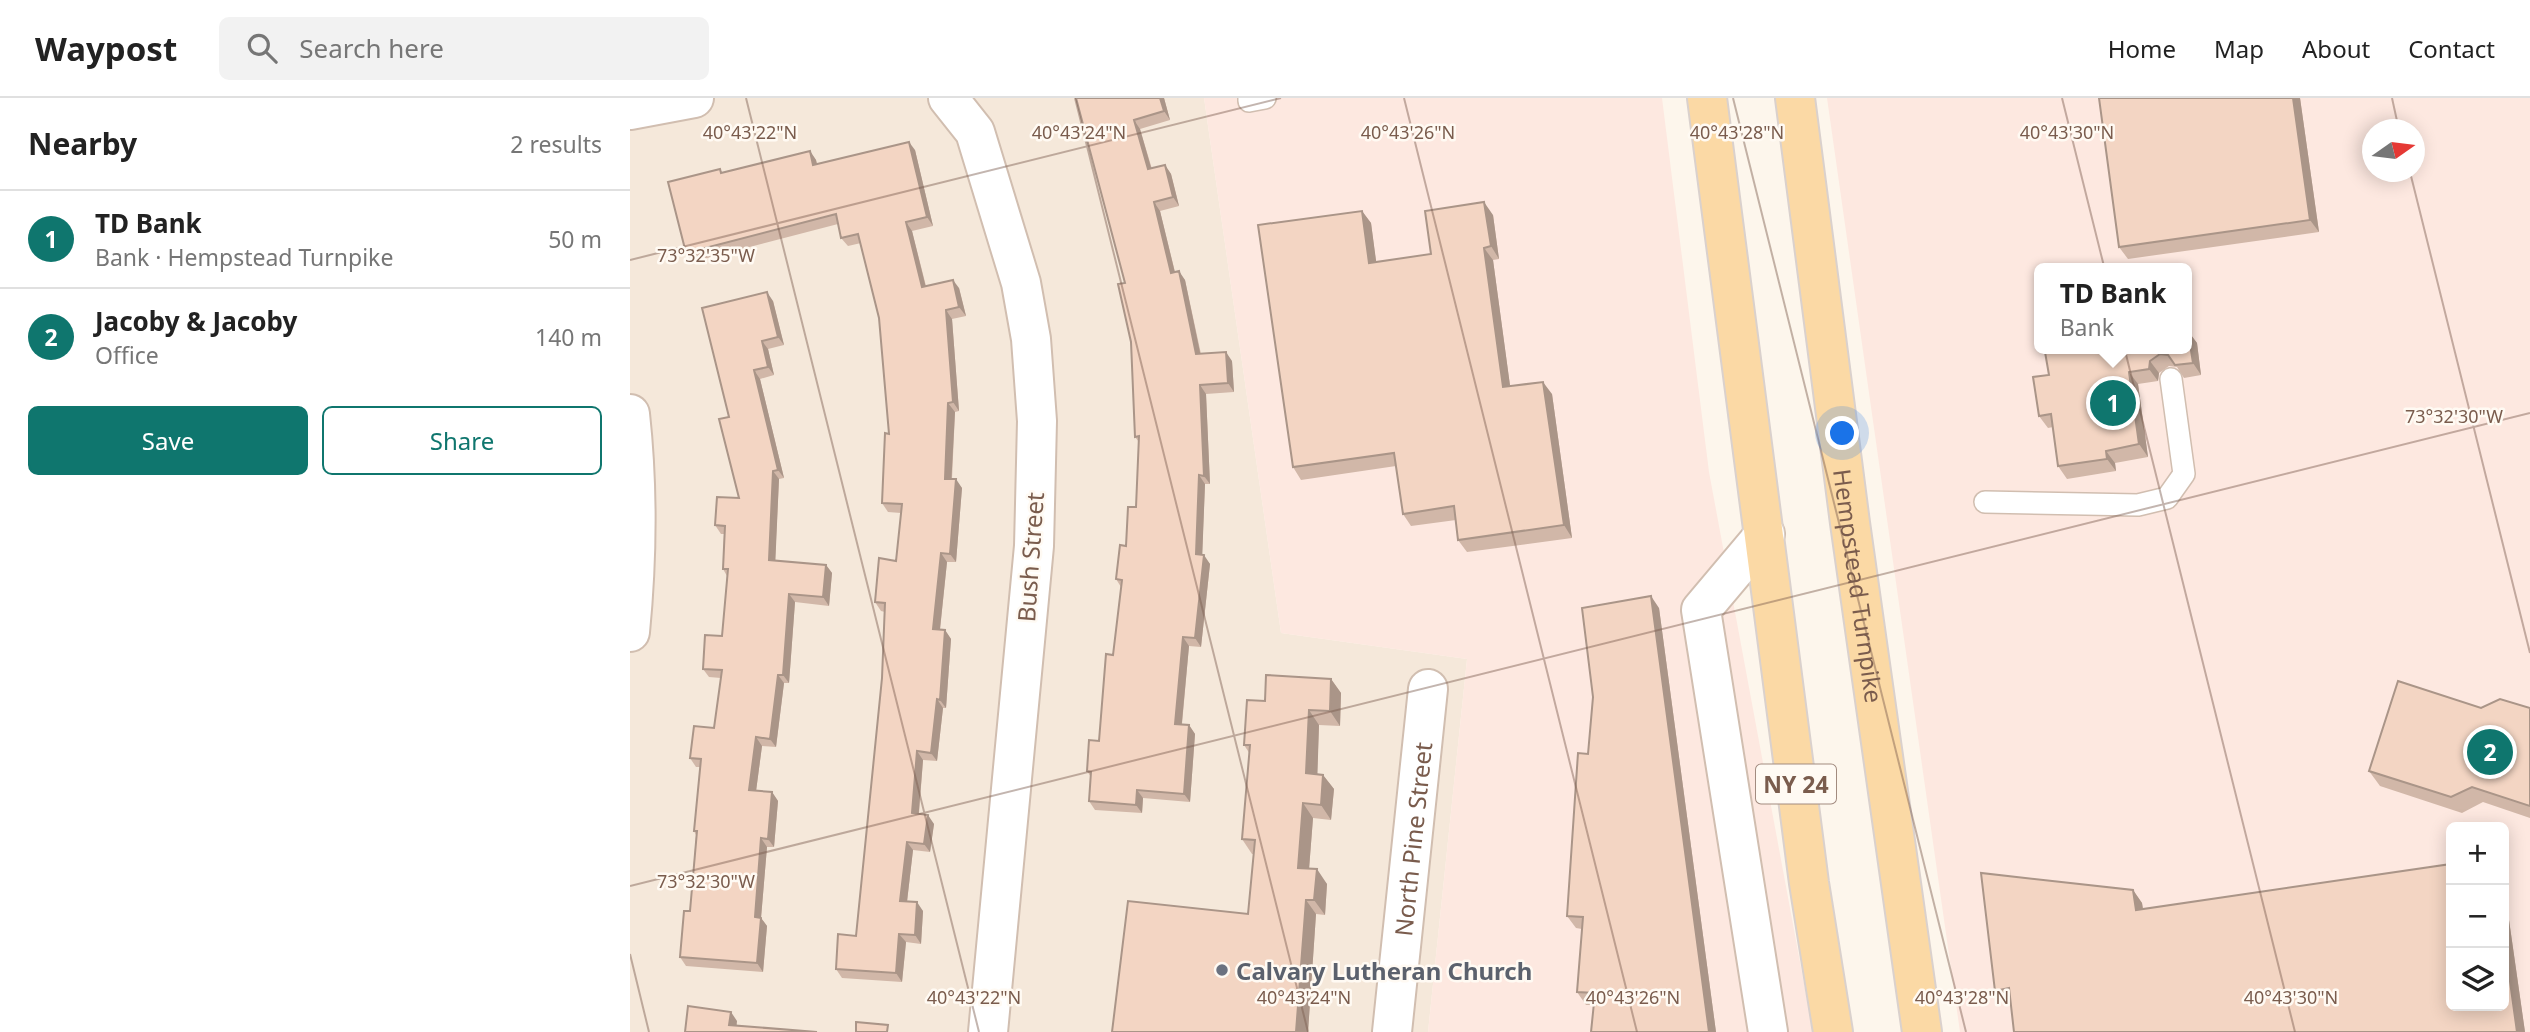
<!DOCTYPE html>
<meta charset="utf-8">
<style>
body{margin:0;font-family:"Noto Sans",sans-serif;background:#f2f2f2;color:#222}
.controls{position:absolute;right:21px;bottom:21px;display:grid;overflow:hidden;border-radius:10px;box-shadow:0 4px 18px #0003}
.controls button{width:63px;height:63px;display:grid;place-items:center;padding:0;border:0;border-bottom:2px solid #e0e0e0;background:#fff;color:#222;font:35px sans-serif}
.compass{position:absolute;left:1732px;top:21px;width:63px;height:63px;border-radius:50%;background:#fff;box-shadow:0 4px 18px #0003;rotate:76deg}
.you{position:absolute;left:1213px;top:336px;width:24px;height:24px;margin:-18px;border:5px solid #fff;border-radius:50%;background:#1a73e8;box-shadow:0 0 0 10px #1a73e833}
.badge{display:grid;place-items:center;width:46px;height:46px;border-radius:50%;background:#0f766e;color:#fff;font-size:23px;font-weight:700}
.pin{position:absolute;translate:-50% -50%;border:4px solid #fff;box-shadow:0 2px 7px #0006}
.popup{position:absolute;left:1404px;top:165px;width:158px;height:91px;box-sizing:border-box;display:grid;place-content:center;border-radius:10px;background:#fff;filter:drop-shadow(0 2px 5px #0005);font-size:23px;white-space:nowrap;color:#767676}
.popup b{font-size:26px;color:#222}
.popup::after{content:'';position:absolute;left:50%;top:100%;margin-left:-14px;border:14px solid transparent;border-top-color:#fff}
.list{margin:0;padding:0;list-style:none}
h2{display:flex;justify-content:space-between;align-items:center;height:91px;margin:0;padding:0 28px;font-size:30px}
h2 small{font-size:23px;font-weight:400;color:#767676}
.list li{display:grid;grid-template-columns:46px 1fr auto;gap:21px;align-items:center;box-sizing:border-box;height:98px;padding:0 28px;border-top:2px solid #e0e0e0}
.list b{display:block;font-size:26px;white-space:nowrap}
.list p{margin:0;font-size:23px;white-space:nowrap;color:#767676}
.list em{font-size:23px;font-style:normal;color:#767676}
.actions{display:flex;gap:14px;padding:21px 28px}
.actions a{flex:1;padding:16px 0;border:2px solid #0f766e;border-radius:10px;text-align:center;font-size:24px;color:#0f766e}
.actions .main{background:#0f766e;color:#fff}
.icon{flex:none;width:38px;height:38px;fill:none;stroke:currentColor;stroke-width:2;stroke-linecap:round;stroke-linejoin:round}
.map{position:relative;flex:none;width:1900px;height:934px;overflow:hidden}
header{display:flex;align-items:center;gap:42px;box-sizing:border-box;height:98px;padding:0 35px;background:#fff;border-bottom:2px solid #e0e0e0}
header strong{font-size:33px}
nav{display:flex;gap:38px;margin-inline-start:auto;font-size:24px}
.search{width:490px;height:63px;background:#f2f2f2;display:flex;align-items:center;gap:18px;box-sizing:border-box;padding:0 24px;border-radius:10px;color:#767676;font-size:26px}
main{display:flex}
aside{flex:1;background:#fff}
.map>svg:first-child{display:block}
.residential{fill:#f5e8da}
.commercial{fill:#fde8e0;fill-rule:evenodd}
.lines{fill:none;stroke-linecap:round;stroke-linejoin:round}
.lane-casing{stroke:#d1beb0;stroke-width:24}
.street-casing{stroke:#d1beb0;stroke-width:42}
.primary-casing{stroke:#dad1cd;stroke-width:42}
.lane{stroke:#fff;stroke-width:21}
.street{stroke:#fff;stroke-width:38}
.primary{stroke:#fbd9a5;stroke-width:38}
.wall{fill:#d1b7a8}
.shaded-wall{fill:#aa9588}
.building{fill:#f3d5c3;stroke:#aa9588;stroke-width:2}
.ticks{fill:none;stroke:#7a5c4d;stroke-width:2;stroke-opacity:0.45}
.worship-dot{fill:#6b7280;stroke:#fffaf3;stroke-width:2.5}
.labels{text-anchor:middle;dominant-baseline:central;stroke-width:5;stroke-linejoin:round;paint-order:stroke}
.shield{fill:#fffaf3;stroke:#a28b7f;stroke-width:2}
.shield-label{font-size:23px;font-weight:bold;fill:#7a5c4d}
.street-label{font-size:24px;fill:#7a5c4d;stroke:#fffaf3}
.worship-label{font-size:24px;font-weight:bold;fill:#5b616d;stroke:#fffaf3;text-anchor:start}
.ticks-label{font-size:18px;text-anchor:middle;fill:#7a5c4d;stroke:#fffaf3;stroke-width:5;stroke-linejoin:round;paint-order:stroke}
</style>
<header>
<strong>Waypost</strong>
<div class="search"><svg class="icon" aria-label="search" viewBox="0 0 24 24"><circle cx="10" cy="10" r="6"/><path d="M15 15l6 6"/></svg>Search here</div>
<nav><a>Home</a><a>Map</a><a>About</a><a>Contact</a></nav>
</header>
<main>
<aside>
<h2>Nearby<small>2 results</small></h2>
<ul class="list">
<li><span class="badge">1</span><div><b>TD Bank</b><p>Bank · Hempstead Turnpike</p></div><em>50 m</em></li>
<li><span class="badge">2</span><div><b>Jacoby &amp; Jacoby</b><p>Office</p></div><em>140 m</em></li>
</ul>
<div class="actions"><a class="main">Save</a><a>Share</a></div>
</aside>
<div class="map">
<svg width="1900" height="934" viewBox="0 0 1900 934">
<rect width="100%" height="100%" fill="#fdf6ec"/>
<path class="residential" d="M0,0H574L651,535L837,561L798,934H0Z"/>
<path class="commercial" d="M574,0H1032L1079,374L1183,934H798L837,561L651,535Z
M1197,0H1900V934H1330ZM1742,32H1784V74H1742ZM1410,170H1556V251H1410ZM1821,729H1874V908H1821Z"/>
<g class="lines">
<defs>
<path id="lane" d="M619,0V3L635,0
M1355,404L1508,407L1537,400L1554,376L1541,281"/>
<g id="street">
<path d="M318,0L345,34L391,185L401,241L407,323L404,448L358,934"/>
<path d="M0,12L64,0"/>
<path d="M0,316C8,389 7,462 0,534"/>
<path d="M1135,436L1071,512L1138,934"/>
<path id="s1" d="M762,934L798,591"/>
</g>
<g id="primary">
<path d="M1077,0L1179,785L1203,934"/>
<path id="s2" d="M1165,0L1220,425L1292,934"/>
</g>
</defs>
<use href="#lane" class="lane-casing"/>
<use href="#street" class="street-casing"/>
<use href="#primary" class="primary-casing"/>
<use href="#lane" class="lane"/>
<use href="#street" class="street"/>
<use href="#primary" class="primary"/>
</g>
<path class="wall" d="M446,0H534L540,22L510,31L522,71L535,67L541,76L549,108L530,113L545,174L555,182L571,256L602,263L604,294L576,296L580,386H575L572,457L580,466L571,549L559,548L552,626L559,627L565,636L560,704L513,700L512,715L465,712L459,703L461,679L457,673L469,643L483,557L491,489L486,481L496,448L506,409L509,344L505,339L501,244L495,185Z
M1670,0L1689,134L1498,161L1489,149Z
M285,52L303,128L282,133L296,188L329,190L336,218L322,221L329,313L325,314L322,381L332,390L326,464H317L310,532H315L321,541L316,610H313L307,663L293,662L289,716L304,726L300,754L283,752L277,804L293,813L291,846L276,844L272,884L212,880L206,871L226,838L252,580L255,514L251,513L245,504L266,463L271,415L258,414L252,405L259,336L249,220L231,145L218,148L211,140L208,126L62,164L56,155L93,75L180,53L186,62L187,66Z
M732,113L741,125L746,164L801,156L863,117L869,161L863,162L880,288L922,296L942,440L837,454L828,442L826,422L781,428L773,416L766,368L671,382L663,369Z
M143,203L154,247L138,251L144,277L130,281L154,380L149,381L145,463L196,467L202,475L199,508L165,504L159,585H154L146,649L132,648L126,693L142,694L148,703L144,749H137L131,820L137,828L133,874L56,868L50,859L60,813L66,737L64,733L70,669H66L60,660L84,630L91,580L79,579L73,571L92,538L97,478L93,471L94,436H91L85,427L109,400L99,319Z
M1558,233L1567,245L1571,277L1554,280L1547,269L1539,268L1529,275L1528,283L1508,286L1518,359L1485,365L1486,373L1437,381L1428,368L1423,329L1418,330L1409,318L1419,277Z
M1029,510L1086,934H961L964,907H956L947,894L952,831L946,830L937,818L958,656Z
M701,581L711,595L710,628L689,627L687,676L693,677L704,691L701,722L683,720L679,771L697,786L695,817L686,816L678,934H482L618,816L624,756H622L612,741L620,656L614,647L635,603Z
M1851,610H1900V720L1853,704L1832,715L1750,688L1739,673Z
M1874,787L1895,934H1384L1381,905L1375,907L1365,893L1503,792L1512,805L1513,811Z"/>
<path class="shaded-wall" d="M530,0H534L540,22L534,13Z
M1663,0H1670L1689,134L1680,122Z
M504,22L510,31L524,80L518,71Z
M279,44L285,52L303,128L297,119Z
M180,53L186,62L189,75L183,67Z
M535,67L541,76L549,108L543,99Z
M524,104L530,113L547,183L541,175Z
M854,104L863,117L869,161L861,148Z
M732,113L741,125L748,177L739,165Z
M276,124L282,133L298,198L292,189Z
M854,150L863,162L882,302L873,289Z
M549,173L555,182L572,264L566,256Z
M323,182L329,190L336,218L329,209Z
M137,194L143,203L154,247L148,239Z
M316,212L322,221L329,313L323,304Z
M1558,233L1567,245L1571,277L1563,265Z
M132,243L138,251L144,277L138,269Z
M596,254L602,263L604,294L598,285Z
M1520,263L1529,275L1528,283L1519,271Z
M124,272L130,281L154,380L148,372Z
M1499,274L1508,286L1518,359L1509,346Z
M913,284L922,296L942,440L934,427Z
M570,287L576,296L580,386L574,378Z
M318,305L325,314L321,389L315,381Z
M1476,353L1485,365L1486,373L1477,361Z
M143,373L149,381L145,471L139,462Z
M569,377L575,386L572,464L566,456Z
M326,381L332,390L326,464L320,456Z
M311,455L317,464L309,540L303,531Z
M574,457L580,466L571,549L565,540Z
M196,467L202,475L199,508L193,499Z
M159,496L165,504L159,585L153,577Z
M1021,498L1029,510L1086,934H1079Z
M315,532L321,541L316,610L310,602Z
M553,539L559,548L551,634L545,626Z
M148,577L154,585L146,649L140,641Z
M701,581L711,595L710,628L700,613Z
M307,601L313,610L307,663L301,655Z
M679,612L689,627L687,690L676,675Z
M559,627L565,636L560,704L554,696Z
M126,639L132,648L125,701L119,692Z
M287,653L293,662L288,724L282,715Z
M693,677L704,691L701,722L691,707Z
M507,692L513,700L512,715L506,707Z
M142,694L148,703L144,749L138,741Z
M673,705L683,720L678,784L668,770Z
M298,717L304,726L300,754L294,746Z
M131,740L137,749L131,820L137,828L133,874L127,865L125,819Z
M277,744L283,752L276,812L270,803Z
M687,771L697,786L695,817L684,802Z
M1874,787L1895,934H1887L1874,840Z
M1503,792L1512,805L1515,825L1506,812Z
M676,802L686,816L678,934H666Z
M287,804L293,813L291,846L285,837Z
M269,836L276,844L272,884L266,875Z
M101,914L107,923L106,934L99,927Z"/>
<path class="building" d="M446,0H530L534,13L504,22L518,71L535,67L543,99L524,104L541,175L549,173L566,256L596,254L598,285L570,287L574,378L569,377L566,456L574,457L565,540L553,539L545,626L559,627L554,696L507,692L506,707L459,703L461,674L457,673L459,642L469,643L476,556L483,557L492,482L486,481L490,447L496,448L498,409H506L509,338L505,339L501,244L488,186L495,185Z
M1469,0H1663L1680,122L1489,149Z
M279,44L297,119L276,124L292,189L323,182L329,209L316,212L323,304L318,305L315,381H326L320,456L311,455L303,531L315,532L310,602L307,601L301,655L287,653L282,715L298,717L294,746L277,744L270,803L287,804L285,837L269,836L266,875L206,871L208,836L226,838L252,580L255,505L245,504L249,460L266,463L272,406L252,405L255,335L259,336L249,220L228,136L211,140L206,116L56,155L38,84L90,71L91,75L180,53L183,67Z
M854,104L861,148L854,150L873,289L913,284L934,427L828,442L824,408L773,416L764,355L663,369L628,127L732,113L739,165L801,156L795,113Z
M137,194L148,239L132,243L138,269L124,272L148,372L143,373L139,462L196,467L193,499L159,496L153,577H148L140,641L126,639L119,692L142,694L138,741L131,740L125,819L131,820L127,865L50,859L54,813H60L67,733H64L71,661L60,660L64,628L84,630L92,572L73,571L75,537L92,538L98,471H93L95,428L85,427L87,399L109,400L89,321L99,319L72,210Z
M1557,233H1558L1563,265L1545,267L1538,257L1530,256L1520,263L1519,271L1499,274L1509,346L1476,353L1477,361L1428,368L1421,316L1409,318L1403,279L1419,277L1415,254L1437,251H1557Z
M1021,498L1079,934H961L965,895L947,894L953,819L937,818L948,655L958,656L963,599L952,510Z
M636,577L701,581L700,613L679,612L676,675L693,677L691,707L673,705L668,770L687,771L684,802H676L666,934H482L498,803L618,816L625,742L612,741L620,647H614L617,602L635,603Z
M1768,583L1851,610L1870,601L1900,610V708L1842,689L1821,699L1739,673Z
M1821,766V908H1874V840L1887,934H1384L1379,890L1365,893L1351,775L1503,792L1506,812Z
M58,908L101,914L99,927L187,934H55Z
M226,924L258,927L257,934H226Z"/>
<path class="ticks" d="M116,0L349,934M445,0L678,934M774,0L1007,934M1103,0L1336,934M1432,0L1665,934M1762,0L1769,32M1780,74L1900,555M0,162L651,0M0,788L1900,315M0,856L19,934"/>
<circle class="worship-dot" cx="592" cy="872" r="7"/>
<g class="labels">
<rect class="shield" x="1126" y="666.5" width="80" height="39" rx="5"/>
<g class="shield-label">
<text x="1166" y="686">NY 24</text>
</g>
<g class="street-label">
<text transform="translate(400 459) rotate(-86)">Bush Street</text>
<text stroke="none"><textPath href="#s2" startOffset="492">Hempstead Turnpike</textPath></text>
<text stroke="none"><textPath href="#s1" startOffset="194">North Pine Street</textPath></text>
</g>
<g class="worship-label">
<text x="606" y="872">Calvary Lutheran Church</text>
</g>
</g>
<g class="ticks-label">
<text x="120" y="41">40°43'22"N</text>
<text x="449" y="41">40°43'24"N</text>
<text x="778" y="41">40°43'26"N</text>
<text x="1107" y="41">40°43'28"N</text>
<text x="1437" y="41">40°43'30"N</text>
<text x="76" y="164">73°32'35"W</text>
<text x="1824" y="325">73°32'30"W</text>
<text x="76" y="790">73°32'30"W</text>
<text x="344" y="906">40°43'22"N</text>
<text x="674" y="906">40°43'24"N</text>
<text x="1003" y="906">40°43'26"N</text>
<text x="1332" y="906">40°43'28"N</text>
<text x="1661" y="906">40°43'30"N</text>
</g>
</svg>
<div class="controls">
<button>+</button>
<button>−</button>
<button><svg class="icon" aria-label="layers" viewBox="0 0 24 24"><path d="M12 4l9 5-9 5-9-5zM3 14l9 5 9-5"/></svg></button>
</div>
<svg class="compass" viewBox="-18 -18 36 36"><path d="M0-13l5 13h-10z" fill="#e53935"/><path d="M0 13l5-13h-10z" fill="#767676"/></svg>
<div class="you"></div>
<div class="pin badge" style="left:1483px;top:305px">1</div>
<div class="popup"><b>TD Bank</b>Bank</div>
<div class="pin badge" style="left:1860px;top:654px">2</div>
</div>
</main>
